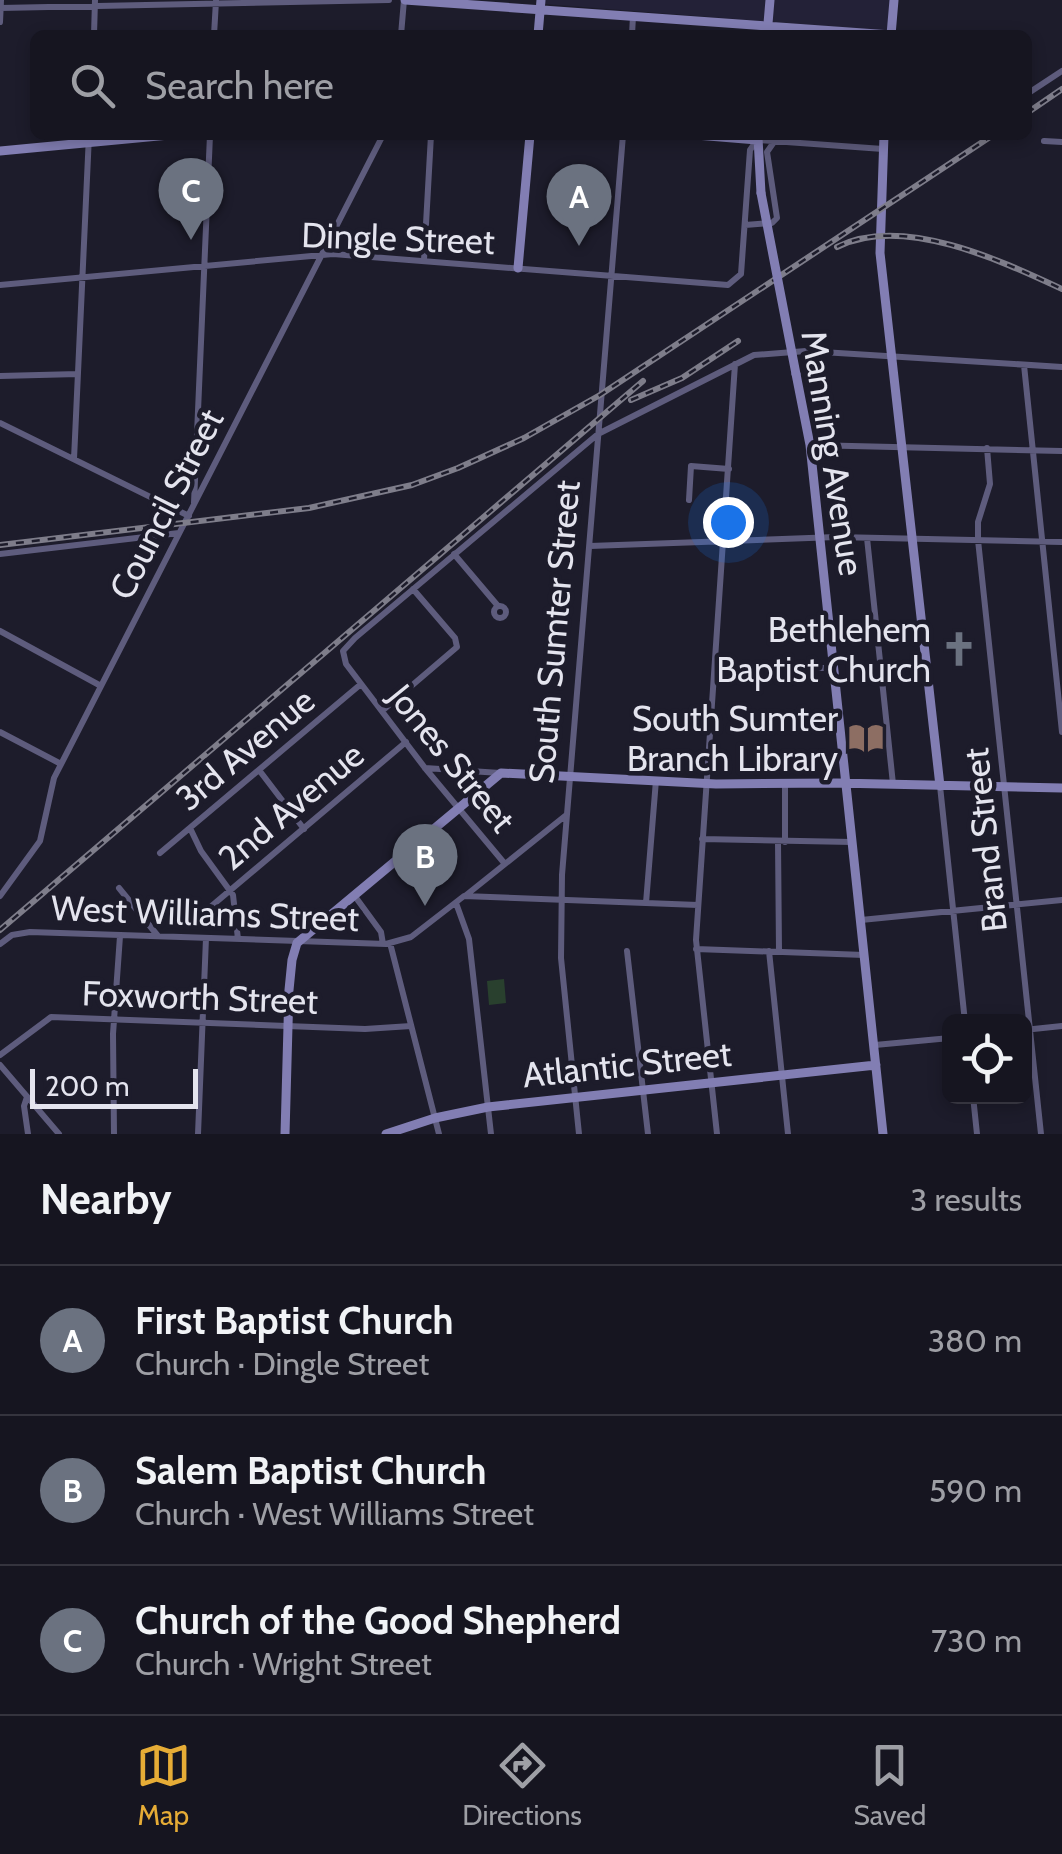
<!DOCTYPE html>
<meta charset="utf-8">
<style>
body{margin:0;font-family:Cabin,sans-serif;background:#23222d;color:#f1f3f6}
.controls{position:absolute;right:30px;bottom:30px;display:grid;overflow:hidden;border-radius:15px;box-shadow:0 5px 15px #0003}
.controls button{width:90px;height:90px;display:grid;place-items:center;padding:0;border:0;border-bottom:2px solid #35343e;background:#161520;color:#f1f3f6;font:50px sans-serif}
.scale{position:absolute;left:30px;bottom:25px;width:168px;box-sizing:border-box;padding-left:10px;border:5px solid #e4e4ee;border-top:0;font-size:28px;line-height:35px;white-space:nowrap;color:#e4e4ee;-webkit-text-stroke:8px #1d1c2b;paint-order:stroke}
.you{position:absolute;left:728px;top:522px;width:35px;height:35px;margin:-25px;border:8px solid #fff;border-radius:50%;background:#1a73e8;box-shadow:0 0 0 15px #1a73e833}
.badge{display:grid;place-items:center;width:65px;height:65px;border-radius:50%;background:#e6ac36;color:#fff;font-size:32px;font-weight:700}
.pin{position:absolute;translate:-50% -82px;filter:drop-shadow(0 2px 5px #0008)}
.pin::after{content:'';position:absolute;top:52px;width:35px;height:30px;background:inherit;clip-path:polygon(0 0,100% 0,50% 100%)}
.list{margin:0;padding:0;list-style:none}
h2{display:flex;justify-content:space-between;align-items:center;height:130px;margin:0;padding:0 40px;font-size:42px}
h2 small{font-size:32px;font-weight:400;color:#9e9fa5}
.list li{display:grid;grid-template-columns:65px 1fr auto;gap:30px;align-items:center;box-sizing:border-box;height:150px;padding:0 40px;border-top:2px solid #35343e}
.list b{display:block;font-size:38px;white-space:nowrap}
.list p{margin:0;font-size:32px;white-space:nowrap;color:#9e9fa5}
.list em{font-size:32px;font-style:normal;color:#9e9fa5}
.icon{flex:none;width:55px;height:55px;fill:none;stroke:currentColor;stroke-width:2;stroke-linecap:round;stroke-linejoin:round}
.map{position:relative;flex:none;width:1062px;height:1134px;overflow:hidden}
.search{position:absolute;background:#161520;box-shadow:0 5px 15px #0003;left:30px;right:30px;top:30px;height:110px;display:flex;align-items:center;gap:25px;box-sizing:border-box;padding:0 35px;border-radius:15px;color:#9e9fa5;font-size:38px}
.sheet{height:580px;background:#161520}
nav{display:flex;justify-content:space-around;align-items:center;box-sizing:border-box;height:140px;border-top:2px solid #35343e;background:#161520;font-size:28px;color:#9e9fa5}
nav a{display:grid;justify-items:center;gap:5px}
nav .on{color:#e6ac36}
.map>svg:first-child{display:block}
.built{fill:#232137}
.green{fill:#29402e}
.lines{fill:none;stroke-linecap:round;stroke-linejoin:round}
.street{stroke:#5e5c7d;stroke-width:6}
.secondary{stroke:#827eb3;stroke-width:9}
.rail-casing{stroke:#7e7d8a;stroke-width:6}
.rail{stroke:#1d1c2b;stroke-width:2.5;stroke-dasharray:8;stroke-linecap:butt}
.secondary-bridge{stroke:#827eb3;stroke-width:9}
.labels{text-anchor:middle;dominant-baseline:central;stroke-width:9;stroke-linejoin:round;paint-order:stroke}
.street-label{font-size:35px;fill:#e4e4ee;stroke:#1d1c2b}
.poi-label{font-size:35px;fill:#e4e4ee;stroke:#1d1c2b;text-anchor:end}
</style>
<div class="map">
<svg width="1062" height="1134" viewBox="0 0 1062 1134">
<rect width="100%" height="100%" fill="#1d1c2b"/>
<path class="built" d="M544,0H891L888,31L544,4Z"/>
<path class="green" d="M504,979L506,1003L489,1005L487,981Z"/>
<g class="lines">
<path class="street" d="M0,8L389,0
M0,22L1,0
M94,35L95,0
M214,35L216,1
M401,35L404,0
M632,35L633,16
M1027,94L1062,71
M1044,141L1062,142
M745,225L772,223L777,218L767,152L774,142
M424,260L431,135
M0,285L333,254L728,285L741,274L750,150L757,140L883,149
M1024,365L1062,732
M0,376L78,374
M0,423L189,516
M810,445L1062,451
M987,448L990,484L978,522V540L1041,1134
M74,459L89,135
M689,500L691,466L729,469
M194,503L210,135
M867,538L893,784
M590,546L836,537L1062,542
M0,554L179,533
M454,554L498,606
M494 612a6 6 0 1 1 12 0a6 6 0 1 1-12 0Z
M0,631L101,686
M715,668H833
M382,711L457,647L455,638L413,589
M0,732L61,764
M425,768L500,773
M259,770L304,829
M785,783V842
M940,786L965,1022
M190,828L201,851L233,895L238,939
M702,839L852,842
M778,842L779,951
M160,853L361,684
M505,864L425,768L346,664L343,651L355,638L598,434L754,355L806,351L1062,367
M119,888L158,936
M354,895L381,932L383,944
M0,896L40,841L54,778L383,135
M465,896L565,816
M456,903L469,939L491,1134
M646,903L656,780
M208,909L406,742
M861,920L1062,900
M390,943L439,1134
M0,944L12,935L30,932L386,944L411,937L464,896L698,905
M696,949L864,955
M627,951L648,1134
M769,951L788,1134
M1024,1030L1062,1026
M875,1045L950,1038
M0,1055L51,1017L365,1029L411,1026
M0,1065L59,1134
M973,1096L977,1134
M27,1097L24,1106L28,1134
M114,1134L113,1034L120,936
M198,1134L206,938
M579,1134L561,958L562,875L623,135
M717,1134L696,940L735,364"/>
<path class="secondary" d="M405,0L891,35
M538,35L541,0
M767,35L770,0
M891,35L894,0
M696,135L757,140
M884,135L880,253L940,786
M758,138L761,193
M0,151L169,135
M518,268L530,135
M796,374L810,445L883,1134
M285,1134L289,990L292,960L297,943L501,773L716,784L837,783L1062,788
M386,1134L435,1118L488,1107L876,1065"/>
<defs>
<path id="rail" d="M1027,113L1062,89
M837,247C902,214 1002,261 1062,289
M631,400L682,378L738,341
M0,545L309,508L412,485L458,468L524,438L600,395L993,135
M0,930L643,381"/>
</defs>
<use href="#rail" class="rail-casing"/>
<use href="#rail" class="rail"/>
<path class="secondary-bridge" d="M761,193L796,374"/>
</g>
<defs>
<symbol id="church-bare" viewBox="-9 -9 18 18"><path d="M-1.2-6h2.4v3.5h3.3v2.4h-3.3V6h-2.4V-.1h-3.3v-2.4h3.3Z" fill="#6b7280" stroke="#1d1c2b" stroke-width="2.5" paint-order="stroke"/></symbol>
<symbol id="library-bare" viewBox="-9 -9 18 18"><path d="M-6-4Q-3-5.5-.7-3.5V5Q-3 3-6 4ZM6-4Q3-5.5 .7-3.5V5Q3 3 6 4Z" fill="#8d6e63" stroke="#1d1c2b" stroke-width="2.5" paint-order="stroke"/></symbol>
</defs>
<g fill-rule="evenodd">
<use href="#church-bare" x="934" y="624" width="50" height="50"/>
<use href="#library-bare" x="841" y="713" width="50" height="50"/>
</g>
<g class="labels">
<g class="street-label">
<text transform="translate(398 238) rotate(2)">Dingle Street</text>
<text transform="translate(833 453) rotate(81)">Manning Avenue</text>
<text transform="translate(166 504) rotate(-63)">Council Street</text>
<text transform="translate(554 632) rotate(-85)">South Sumter Street</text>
<text transform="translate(245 749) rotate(-40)">3rd Avenue</text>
<text transform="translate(452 758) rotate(51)">Jones Street</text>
<text transform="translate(291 806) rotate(-40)">2nd Avenue</text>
<text transform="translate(985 840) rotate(-96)">Brand Street</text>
<text transform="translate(205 913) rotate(2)">West Williams Street</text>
<text transform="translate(200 997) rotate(2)">Foxworth Street</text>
<text transform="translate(627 1064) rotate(-6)">Atlantic Street</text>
</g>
<g class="poi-label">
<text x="931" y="629">Bethlehem<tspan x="931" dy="40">Baptist Church</tspan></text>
<text x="838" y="718">South Sumter<tspan x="838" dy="40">Branch Library</tspan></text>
</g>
</g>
</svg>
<div class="controls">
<button><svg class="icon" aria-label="locate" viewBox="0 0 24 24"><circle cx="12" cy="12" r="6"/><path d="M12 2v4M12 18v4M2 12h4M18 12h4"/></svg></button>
</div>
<div class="scale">200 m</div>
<div class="you"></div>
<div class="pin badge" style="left:579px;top:246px;background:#6b7280">A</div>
<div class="pin badge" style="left:425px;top:906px;background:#6b7280">B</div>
<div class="pin badge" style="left:191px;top:240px;background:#6b7280">C</div>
<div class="search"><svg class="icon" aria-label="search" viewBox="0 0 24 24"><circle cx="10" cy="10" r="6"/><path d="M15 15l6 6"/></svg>Search here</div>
</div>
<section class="sheet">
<h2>Nearby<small>3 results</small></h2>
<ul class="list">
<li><span class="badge" style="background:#6b7280">A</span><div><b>First Baptist Church</b><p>Church · Dingle Street</p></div><em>380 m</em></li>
<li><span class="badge" style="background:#6b7280">B</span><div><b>Salem Baptist Church</b><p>Church · West Williams Street</p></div><em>590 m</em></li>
<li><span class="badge" style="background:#6b7280">C</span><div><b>Church of the Good Shepherd</b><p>Church · Wright Street</p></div><em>730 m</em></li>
</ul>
</section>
<nav>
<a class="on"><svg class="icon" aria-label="map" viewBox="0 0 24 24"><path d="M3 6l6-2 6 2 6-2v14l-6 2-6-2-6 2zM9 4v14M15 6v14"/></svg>Map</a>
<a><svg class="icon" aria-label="directions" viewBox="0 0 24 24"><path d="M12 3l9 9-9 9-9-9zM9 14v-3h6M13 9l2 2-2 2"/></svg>Directions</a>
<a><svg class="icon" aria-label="saved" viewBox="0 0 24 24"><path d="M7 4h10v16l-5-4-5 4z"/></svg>Saved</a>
</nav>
